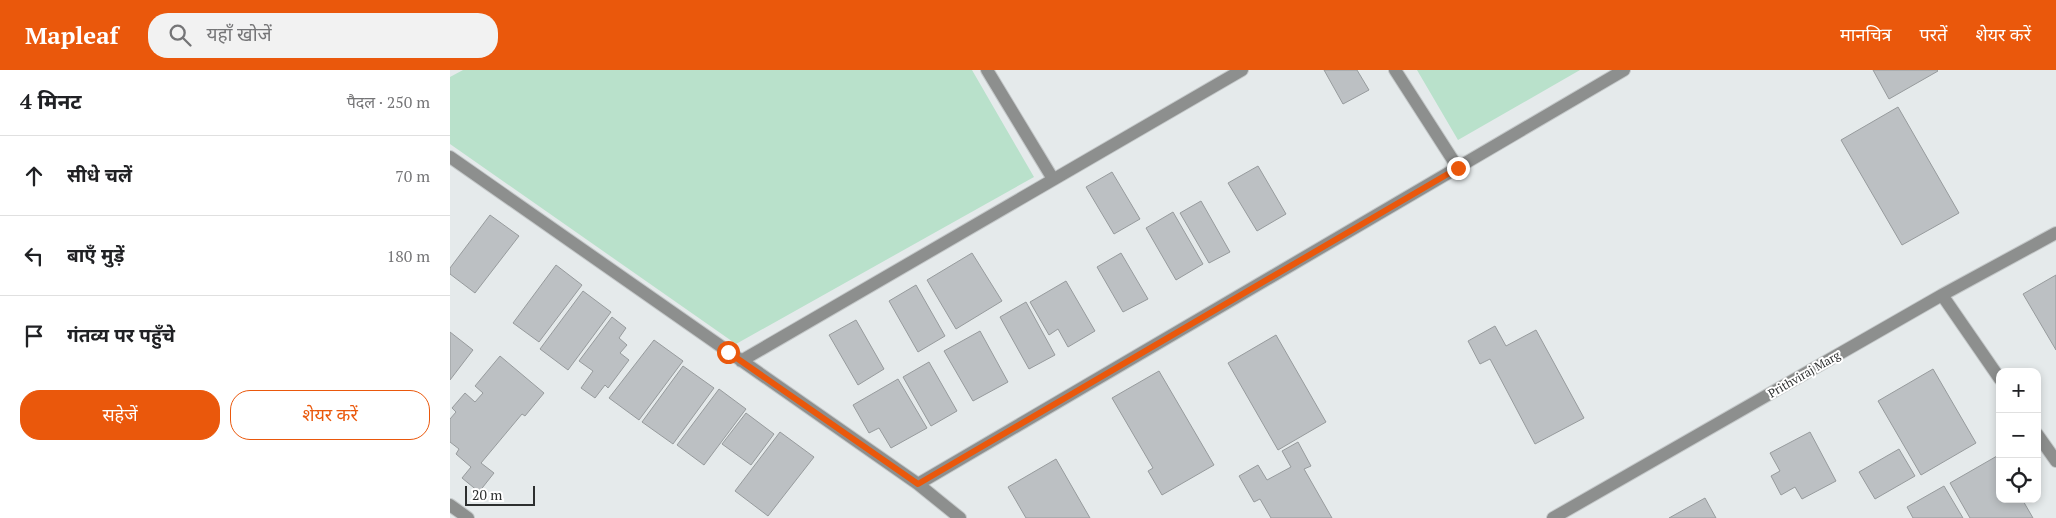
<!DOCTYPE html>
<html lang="hi">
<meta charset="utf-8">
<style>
body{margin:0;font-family:"PT Serif","Noto Sans Devanagari",serif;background:#f2f2f2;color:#202124}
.controls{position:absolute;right:15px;bottom:15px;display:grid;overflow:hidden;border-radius:10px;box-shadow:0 2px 8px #0003}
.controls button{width:45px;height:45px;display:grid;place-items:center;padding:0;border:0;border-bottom:1px solid #e0e0e0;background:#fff;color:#202124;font:25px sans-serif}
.scale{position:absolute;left:15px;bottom:12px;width:70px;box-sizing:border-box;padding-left:5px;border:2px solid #2d2f2f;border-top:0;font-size:14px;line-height:18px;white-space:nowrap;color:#2d2f2f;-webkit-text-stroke:4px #fff;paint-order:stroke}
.stop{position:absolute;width:15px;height:15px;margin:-11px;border:4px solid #ea580c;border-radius:50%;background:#fff}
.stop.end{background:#ea580c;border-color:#fff;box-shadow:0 1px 5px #0008}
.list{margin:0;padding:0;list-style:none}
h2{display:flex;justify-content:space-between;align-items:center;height:65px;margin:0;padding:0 20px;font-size:21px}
h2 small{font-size:16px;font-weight:400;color:#757577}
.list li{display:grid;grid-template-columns:32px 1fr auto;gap:15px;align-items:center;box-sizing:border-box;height:80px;padding:0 20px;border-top:1px solid #e0e0e0}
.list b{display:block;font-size:19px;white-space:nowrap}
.list em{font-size:16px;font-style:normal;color:#757577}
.actions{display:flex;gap:10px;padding:15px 20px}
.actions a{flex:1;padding:11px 0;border:1px solid #ea580c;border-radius:20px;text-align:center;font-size:18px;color:#ea580c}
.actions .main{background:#ea580c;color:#fff}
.icon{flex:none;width:28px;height:28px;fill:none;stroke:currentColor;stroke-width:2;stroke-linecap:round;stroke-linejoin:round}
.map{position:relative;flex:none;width:1606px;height:448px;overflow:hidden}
header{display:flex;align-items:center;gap:30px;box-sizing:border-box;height:70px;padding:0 25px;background:#ea580c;color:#fff}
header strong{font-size:24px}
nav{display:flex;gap:28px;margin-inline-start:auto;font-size:18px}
.search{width:350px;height:45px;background:#f2f2f2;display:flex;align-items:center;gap:12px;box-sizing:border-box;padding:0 18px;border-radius:20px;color:#757577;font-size:19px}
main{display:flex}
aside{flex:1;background:#fff}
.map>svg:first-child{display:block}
.green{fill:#b9e1cb}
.building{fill:#bcc0c3;stroke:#979b9d}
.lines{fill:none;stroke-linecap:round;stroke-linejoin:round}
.minor-casing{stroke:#c4c8c9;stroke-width:14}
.minor{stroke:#8d8f8e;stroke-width:12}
.route{stroke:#ea580c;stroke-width:6}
.labels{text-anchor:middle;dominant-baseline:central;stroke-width:4;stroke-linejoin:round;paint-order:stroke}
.street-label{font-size:12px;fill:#2d2f2f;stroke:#fff}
</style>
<header>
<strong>Mapleaf</strong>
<div class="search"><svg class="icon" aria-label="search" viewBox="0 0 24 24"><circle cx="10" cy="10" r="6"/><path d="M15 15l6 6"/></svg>यहाँ खोजें</div>
<nav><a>मानचित्र</a><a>परतें</a><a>शेयर करें</a></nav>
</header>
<main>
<aside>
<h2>4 मिनट<small>पैदल · 250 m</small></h2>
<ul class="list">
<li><svg class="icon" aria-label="ahead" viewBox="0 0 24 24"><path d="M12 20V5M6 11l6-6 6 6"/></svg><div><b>सीधे चलें</b></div><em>70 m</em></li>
<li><svg class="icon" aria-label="left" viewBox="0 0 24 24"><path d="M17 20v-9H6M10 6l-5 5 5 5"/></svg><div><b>बाएँ मुड़ें</b></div><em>180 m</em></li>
<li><svg class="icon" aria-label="arrive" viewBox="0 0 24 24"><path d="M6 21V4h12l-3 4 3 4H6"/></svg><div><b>गंतव्य पर पहुँचे</b></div></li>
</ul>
<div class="actions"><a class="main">सहेजें</a><a>शेयर करें</a></div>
</aside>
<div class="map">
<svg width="1606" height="448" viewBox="0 0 1606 448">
<rect width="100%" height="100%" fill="#e5eaeb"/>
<path class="green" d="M13,0H522L584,107L286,274L0,74V7Z
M967,0H1130L1008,70Z"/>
<path class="building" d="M874,0H907L919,20L893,34Z
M1423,0H1487L1488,1L1439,29Z
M1448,37L1509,143L1452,175L1391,70Z
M808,96L836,144L807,161L778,113Z
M662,102L690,149L664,164L636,117Z
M751,131L780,182L759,193L730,143Z
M723,142L753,194L726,210L696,158Z
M40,145L69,166L25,223L0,204V198Z
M522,183L552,231L506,259L477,210Z
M671,183L698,229L673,242L647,197Z
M106,195L132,215L89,272L63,253Z
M1606,205V280L1573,224Z
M616,211L645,261L618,277L608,259L599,265L580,232Z
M466,215L495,266L468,282L439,231Z
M133,221L161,242L118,300L90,279Z
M576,232L605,285L579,299L550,247Z
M162,247L176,258L169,268L177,275L170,283L179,290L158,318L155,315L145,328L131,318L143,301L129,291Z
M406,250L434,299L408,315L379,265Z
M1045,256L1056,276L1086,260L1134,348L1085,374L1040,289L1030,294L1018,271Z
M530,261L558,312L523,331L494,281Z
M0,262L23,280L0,310Z
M826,265L876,352L828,380L778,293Z
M204,270L233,291L189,350L159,328Z
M50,286L94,323L75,346L72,344L31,393L44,403L29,422L12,408L21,397L6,384L9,379L0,372V349L6,342L2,338L15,323L25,332L33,323L25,316Z
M479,292L507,341L481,356L453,307Z
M233,296L264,318L223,374L192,352Z
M1483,299L1526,373L1471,405L1428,331Z
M709,301L764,395L712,425L698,401L703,398L662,328Z
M448,309L477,358L441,378L429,358L419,363L403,335Z
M269,319L296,339L254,395L227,375Z
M296,343L324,364L301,395L272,374Z
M330,362L364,387L318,446L285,421Z
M1360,362L1386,411L1352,429L1345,417L1331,425L1321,406L1330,401L1320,383Z
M848,372L861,396L854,399L882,448H821L810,429L804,432L789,406L808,395L817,410L841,397L832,381Z
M1449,379L1465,406L1425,429L1409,402Z
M1547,386L1550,391V429H1572L1583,448H1520L1500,413Z
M606,389L640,448H576L558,417Z
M1494,416L1513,448H1463L1457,437Z
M1255,428L1266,448H1219Z"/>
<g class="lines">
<defs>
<path id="minor" d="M537,0L603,109
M945,0L1008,98
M0,87L468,414
M1492,225L1550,309
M291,291L792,0
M1587,364L1606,391
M0,435L18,448
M510,448L468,414L1174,0
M1103,448L1492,225L1606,163"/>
</defs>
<use href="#minor" class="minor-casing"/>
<use href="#minor" class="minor"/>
</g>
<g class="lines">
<path class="route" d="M278,282L468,414L1008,98"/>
</g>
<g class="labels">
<g class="street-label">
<text transform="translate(1354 304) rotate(-30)">Prithviraj Marg</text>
</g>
</g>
</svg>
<div class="controls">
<button>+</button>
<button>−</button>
<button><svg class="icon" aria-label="locate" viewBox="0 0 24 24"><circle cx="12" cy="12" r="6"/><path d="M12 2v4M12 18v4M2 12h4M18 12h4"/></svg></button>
</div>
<div class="scale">20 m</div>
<div class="stop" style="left:278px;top:282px"></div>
<div class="stop end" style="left:1008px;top:98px"></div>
</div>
</main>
